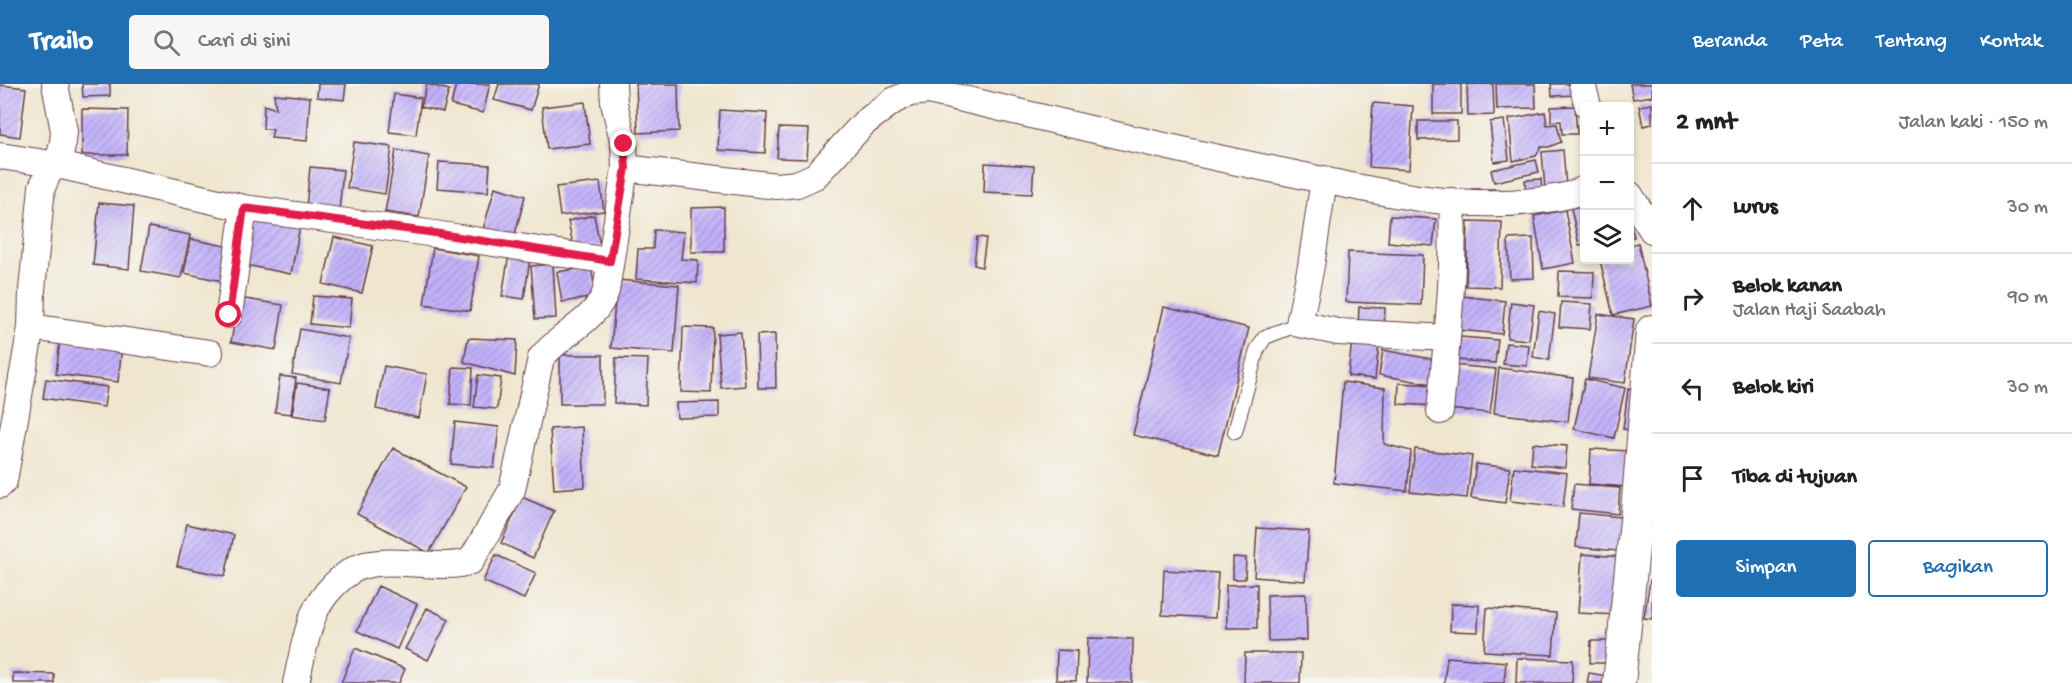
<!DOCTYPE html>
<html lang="id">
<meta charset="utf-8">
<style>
body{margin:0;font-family:"Gochi Hand",sans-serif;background:#f6f6f6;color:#222}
.controls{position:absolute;right:18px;top:18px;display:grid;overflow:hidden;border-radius:6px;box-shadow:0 3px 9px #0003}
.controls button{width:54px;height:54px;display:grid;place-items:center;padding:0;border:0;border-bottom:2px solid #e0e0e0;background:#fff;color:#222;font:30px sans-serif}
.stop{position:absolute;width:18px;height:18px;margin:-14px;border:4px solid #e11d48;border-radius:50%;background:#fff}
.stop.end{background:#e11d48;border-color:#fff;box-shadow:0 2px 6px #0008}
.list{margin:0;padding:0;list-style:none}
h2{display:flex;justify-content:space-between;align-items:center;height:78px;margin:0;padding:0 24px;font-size:26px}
h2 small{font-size:20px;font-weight:400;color:#767676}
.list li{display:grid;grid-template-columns:39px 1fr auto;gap:18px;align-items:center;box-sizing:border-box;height:90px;padding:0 24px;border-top:2px solid #e0e0e0}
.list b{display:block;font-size:22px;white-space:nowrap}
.list p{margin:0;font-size:20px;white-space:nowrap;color:#767676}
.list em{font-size:20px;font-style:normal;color:#767676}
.actions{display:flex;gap:12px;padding:18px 24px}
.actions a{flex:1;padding:14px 0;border:2px solid #1f6fb2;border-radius:6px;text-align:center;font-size:21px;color:#1f6fb2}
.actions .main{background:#1f6fb2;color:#fff}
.icon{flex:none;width:33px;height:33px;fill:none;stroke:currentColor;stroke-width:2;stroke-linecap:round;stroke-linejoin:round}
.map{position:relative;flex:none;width:1652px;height:599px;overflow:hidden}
header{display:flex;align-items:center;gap:36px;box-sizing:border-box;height:84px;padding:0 30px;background:#1f6fb2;color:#fff}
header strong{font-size:28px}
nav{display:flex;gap:33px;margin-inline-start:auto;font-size:21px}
.search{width:420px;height:54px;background:#f6f6f6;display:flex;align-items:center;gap:15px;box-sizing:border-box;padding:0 21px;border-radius:6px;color:#767676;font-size:22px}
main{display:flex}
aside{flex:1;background:#fff}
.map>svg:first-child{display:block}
.building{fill:url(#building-hatch)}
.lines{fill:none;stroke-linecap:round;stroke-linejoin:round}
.service-casing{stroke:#633d44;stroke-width:16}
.minor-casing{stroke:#633d44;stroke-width:28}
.tertiary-casing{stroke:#633d44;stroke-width:34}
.service{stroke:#fff;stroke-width:14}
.minor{stroke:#fff;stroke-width:26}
.tertiary{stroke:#fff;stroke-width:32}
.route{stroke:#e11d48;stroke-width:8}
</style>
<header>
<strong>Trailo</strong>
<div class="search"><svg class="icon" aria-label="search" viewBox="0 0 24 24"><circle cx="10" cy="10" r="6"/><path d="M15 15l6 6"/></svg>Cari di sini</div>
<nav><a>Beranda</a><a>Peta</a><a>Tentang</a><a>Kontak</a></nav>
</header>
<main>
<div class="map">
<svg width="1652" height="599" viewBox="0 0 1652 599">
<defs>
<pattern id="building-hatch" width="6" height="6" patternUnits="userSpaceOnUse" patternTransform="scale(1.5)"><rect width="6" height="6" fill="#c3b2fb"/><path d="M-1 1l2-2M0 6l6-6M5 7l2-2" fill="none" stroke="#a090cb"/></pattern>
</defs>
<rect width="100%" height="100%" fill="#f6f6f2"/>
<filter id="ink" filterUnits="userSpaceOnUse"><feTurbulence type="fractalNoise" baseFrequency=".0167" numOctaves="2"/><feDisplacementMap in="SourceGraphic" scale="12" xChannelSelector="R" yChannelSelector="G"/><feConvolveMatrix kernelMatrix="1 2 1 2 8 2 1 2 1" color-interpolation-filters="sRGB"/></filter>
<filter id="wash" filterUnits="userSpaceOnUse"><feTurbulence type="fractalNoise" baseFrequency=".008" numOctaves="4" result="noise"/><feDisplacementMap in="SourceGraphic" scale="24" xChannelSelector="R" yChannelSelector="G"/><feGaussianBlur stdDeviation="1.35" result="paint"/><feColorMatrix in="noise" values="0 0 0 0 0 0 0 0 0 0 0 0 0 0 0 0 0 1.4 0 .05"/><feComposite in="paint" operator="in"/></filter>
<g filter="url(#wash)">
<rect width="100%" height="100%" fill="#f0e6cf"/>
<g id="blocks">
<path class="building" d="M82,0H110V12L83,13Z
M318,0H346L344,16L317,13Z
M427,0L449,6L443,28L421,23Z
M456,0H490L483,29L451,21Z
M499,0H539L531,26L494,16Z
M636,0H678L679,47L638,49Z
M1433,0H1461V30H1433Z
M1467,0H1493L1494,31L1468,32Z
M1496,0H1535L1536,24L1497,25Z
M1551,0H1579V11L1552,12Z
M1630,0H1652V12L1633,15Z
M0,1L26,4L20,53L0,50Z
M274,10L310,13L307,57L271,54L273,45H263L264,21L276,25Z
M394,10L421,14L416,51L389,48Z
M585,18L590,60L547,65L542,23Z
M1373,19L1413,22L1409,86L1369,83Z
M1652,20V40L1643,42L1639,22Z
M1575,22L1577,50H1562L1561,37L1551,38V23Z
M82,25L128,26L127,71H82Z
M720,26L767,29L765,69L718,66Z
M1545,28L1547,41L1557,40L1561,58L1549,63H1541L1536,72L1513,77L1509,35Z
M1504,36L1509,76L1494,78L1490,38Z
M1418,37H1457V55L1418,56Z
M779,44L809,45L807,75L777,74Z
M354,58L392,63L385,110L347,104Z
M396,66L429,72L419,133L385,128Z
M1563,66L1566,103L1545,105L1542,68Z
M1536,76L1539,88L1494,98L1491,86Z
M439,78L490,81L488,108L437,104Z
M985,79L1034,82L1032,110L984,108Z
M310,83L343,86L339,127L306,124Z
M1541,95L1542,108L1526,109L1525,96Z
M600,98L604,127L560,132L556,103Z
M495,103L525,112L514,154L483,146Z
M1471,105H1498V115H1471Z
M99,119L134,122L129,185L93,181Z
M1584,122V160L1579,161L1571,124Z
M724,123V168H691V124Z
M1565,126L1575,179L1543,185L1534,132Z
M594,131L600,162L574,166L568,137Z
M1390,132L1436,135L1433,162L1388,158Z
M255,133L300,142L291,190L246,181Z
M1468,137L1502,138L1500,203L1466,202Z
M1630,138L1634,153L1630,154Z
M149,143L190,151L181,194L141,187Z
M654,146L684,148L681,175L698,176L697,199L636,195L638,165H653Z
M334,153L373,162L362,209L323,200Z
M977,153L986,154L982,183L974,181Z
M1533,154L1534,194L1510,195L1508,155Z
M191,155L235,164L227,198L184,189Z
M1638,159L1652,222L1613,231L1600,176H1630V161Z
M433,164L479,172L470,227L424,220Z
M1348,168L1423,171L1421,221L1346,218Z
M509,170L530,174L524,215L502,212Z
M553,180L556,234L535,235L531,182Z
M591,183L596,213L562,218L557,188Z
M1559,187L1594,188L1593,214L1558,213Z
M617,196L679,201L674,269L611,264Z
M313,212L352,215L349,244L310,240Z
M1462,212L1505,217L1502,250L1458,246Z
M239,214L283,221L276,266L231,258Z
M1511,218L1534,221L1529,256L1507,254Z
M1561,218L1592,220L1590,245L1559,243Z
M1164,223L1249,244L1218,371L1133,351Z
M1359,223L1385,224L1384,244L1358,243Z
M1539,227L1555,230L1549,276L1533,273Z
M1598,230L1634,235L1625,299L1588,294Z
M683,243L713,244L711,309L681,308Z
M300,245L349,254L341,299L292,290Z
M741,248L745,302L721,304L717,250Z
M775,250L776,304H758L757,251Z
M1460,253L1498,256L1495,279L1457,276Z
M468,254L517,256L515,292L464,278Z
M60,256L122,263L118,298L56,290Z
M1352,256L1379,260L1375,295L1348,292Z
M1506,259L1529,261L1527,282L1503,280Z
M1383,266L1442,277L1438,322L1398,320L1399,299L1437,301L1379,291Z
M560,271H603V320H560Z
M616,274L648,275L646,321L614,319Z
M1452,281L1496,285L1490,329L1447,325Z
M384,282L427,290L419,334L376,325Z
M453,283L473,284L471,321L450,320Z
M1499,284L1573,294L1568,338L1494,329Z
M478,291L501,294L497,325L474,323Z
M280,292L296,294L291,330L275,328Z
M46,295L107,303L104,323L43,314Z
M1585,295L1625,304L1614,354L1574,345Z
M1343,298L1385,304L1384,360L1411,367L1407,407L1334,399Z
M297,299L330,304L325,336L292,331Z
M1628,305L1645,308L1640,347L1623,345Z
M719,318V333L677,334L676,319Z
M455,338L499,343L494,384L451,380Z
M582,343L585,403L554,405L550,345Z
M1533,359L1567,362L1565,384L1531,380Z
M393,364L466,403L429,469L357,430Z
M1415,365L1472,372L1467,414L1410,408Z
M1591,365L1629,367L1627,403L1589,400Z
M1476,380L1510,384L1505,419L1471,414Z
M1514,383L1567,389L1563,423L1510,417Z
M1574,400L1620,404L1618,430L1571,425Z
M522,413L554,427L533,474L501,459Z
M1579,429L1631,434L1628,468L1576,463Z
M187,440L234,451L225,492L177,482Z
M1257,444L1309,447L1305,497L1254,493Z
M1582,470L1622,473L1618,531L1578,529Z
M496,471L536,489L524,515L483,497Z
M1233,473L1246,474L1245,495H1233Z
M1164,486L1218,489L1215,534L1162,531Z
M1650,496L1652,497V535L1644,534Z
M1257,500V544H1227L1226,501Z
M378,502L417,520L397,565L357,547Z
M1306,510L1307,556L1268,557L1267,511Z
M1451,520L1479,521L1478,548L1450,547Z
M427,524L449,535L428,576L405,565Z
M1487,524L1556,529L1553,571L1484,567Z
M1088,554L1133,555L1132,599H1087Z
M1591,557H1616V579H1590Z
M355,564L405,585L399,599H341Z
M1057,566L1077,567L1076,597L1056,596Z
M1245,569H1301L1300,599H1244Z
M1447,573L1506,578L1504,599H1444Z
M1517,574L1573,576L1572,599H1516Z
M13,589L54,590V599H13Z
M1589,589L1607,592L1606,599H1587Z"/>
</g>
</g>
<g filter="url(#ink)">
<use href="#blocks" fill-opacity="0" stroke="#633d44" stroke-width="1.5"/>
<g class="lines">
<defs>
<path id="service" d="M1235,348L1257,266L1265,253L1299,240"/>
<path id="minor" d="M1582,0L1588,22
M0,72L58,81L244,124L428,149L610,177
M625,84L777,102L797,100L815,92L864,39L893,17L910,9L929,7C1041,33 1153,61 1266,84C1355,102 1450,129 1541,116C1556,114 1571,112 1584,105
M1324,95L1311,182L1299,240L1338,248L1447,254
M1630,111L1652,146
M229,231L244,124
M31,243L210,269
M1440,327C1447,255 1455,189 1452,117
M0,401L4,397L31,243L32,206L42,103L49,88L58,81L63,58L64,47L55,0
M296,599C301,577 305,553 313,532C321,512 343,487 365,481C378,478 393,478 406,479C427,480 452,484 471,477L512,406L541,274C560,250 596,237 606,207L625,84L624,60L614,19L613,0"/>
<path id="tertiary" d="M1619,599L1637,427L1652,247"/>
</defs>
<use href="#service" class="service-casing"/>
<use href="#minor" class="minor-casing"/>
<use href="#tertiary" class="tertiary-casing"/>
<use href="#service" class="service"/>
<use href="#minor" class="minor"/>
<use href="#tertiary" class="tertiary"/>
</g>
</g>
<g class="lines" filter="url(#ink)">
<path class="route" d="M229,231L244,124L428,148L610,177L626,84L624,60"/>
</g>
</svg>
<div class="controls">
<button>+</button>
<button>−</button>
<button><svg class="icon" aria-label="layers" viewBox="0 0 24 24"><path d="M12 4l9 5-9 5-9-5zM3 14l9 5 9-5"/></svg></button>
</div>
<div class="stop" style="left:229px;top:231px"></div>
<div class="stop end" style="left:624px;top:60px"></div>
</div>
<aside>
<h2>2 mnt<small>Jalan kaki · 150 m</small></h2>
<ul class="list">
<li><svg class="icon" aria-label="ahead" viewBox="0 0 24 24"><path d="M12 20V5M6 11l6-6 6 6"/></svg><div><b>Lurus</b></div><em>30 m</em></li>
<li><svg class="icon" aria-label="right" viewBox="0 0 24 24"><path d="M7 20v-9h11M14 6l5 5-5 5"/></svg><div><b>Belok kanan</b><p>Jalan Haji Saabah</p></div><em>90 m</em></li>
<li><svg class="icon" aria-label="left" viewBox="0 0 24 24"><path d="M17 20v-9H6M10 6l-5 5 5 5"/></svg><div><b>Belok kiri</b></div><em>30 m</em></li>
<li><svg class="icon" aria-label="arrive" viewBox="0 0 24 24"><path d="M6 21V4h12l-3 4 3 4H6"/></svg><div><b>Tiba di tujuan</b></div></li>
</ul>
<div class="actions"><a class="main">Simpan</a><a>Bagikan</a></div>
</aside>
</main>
